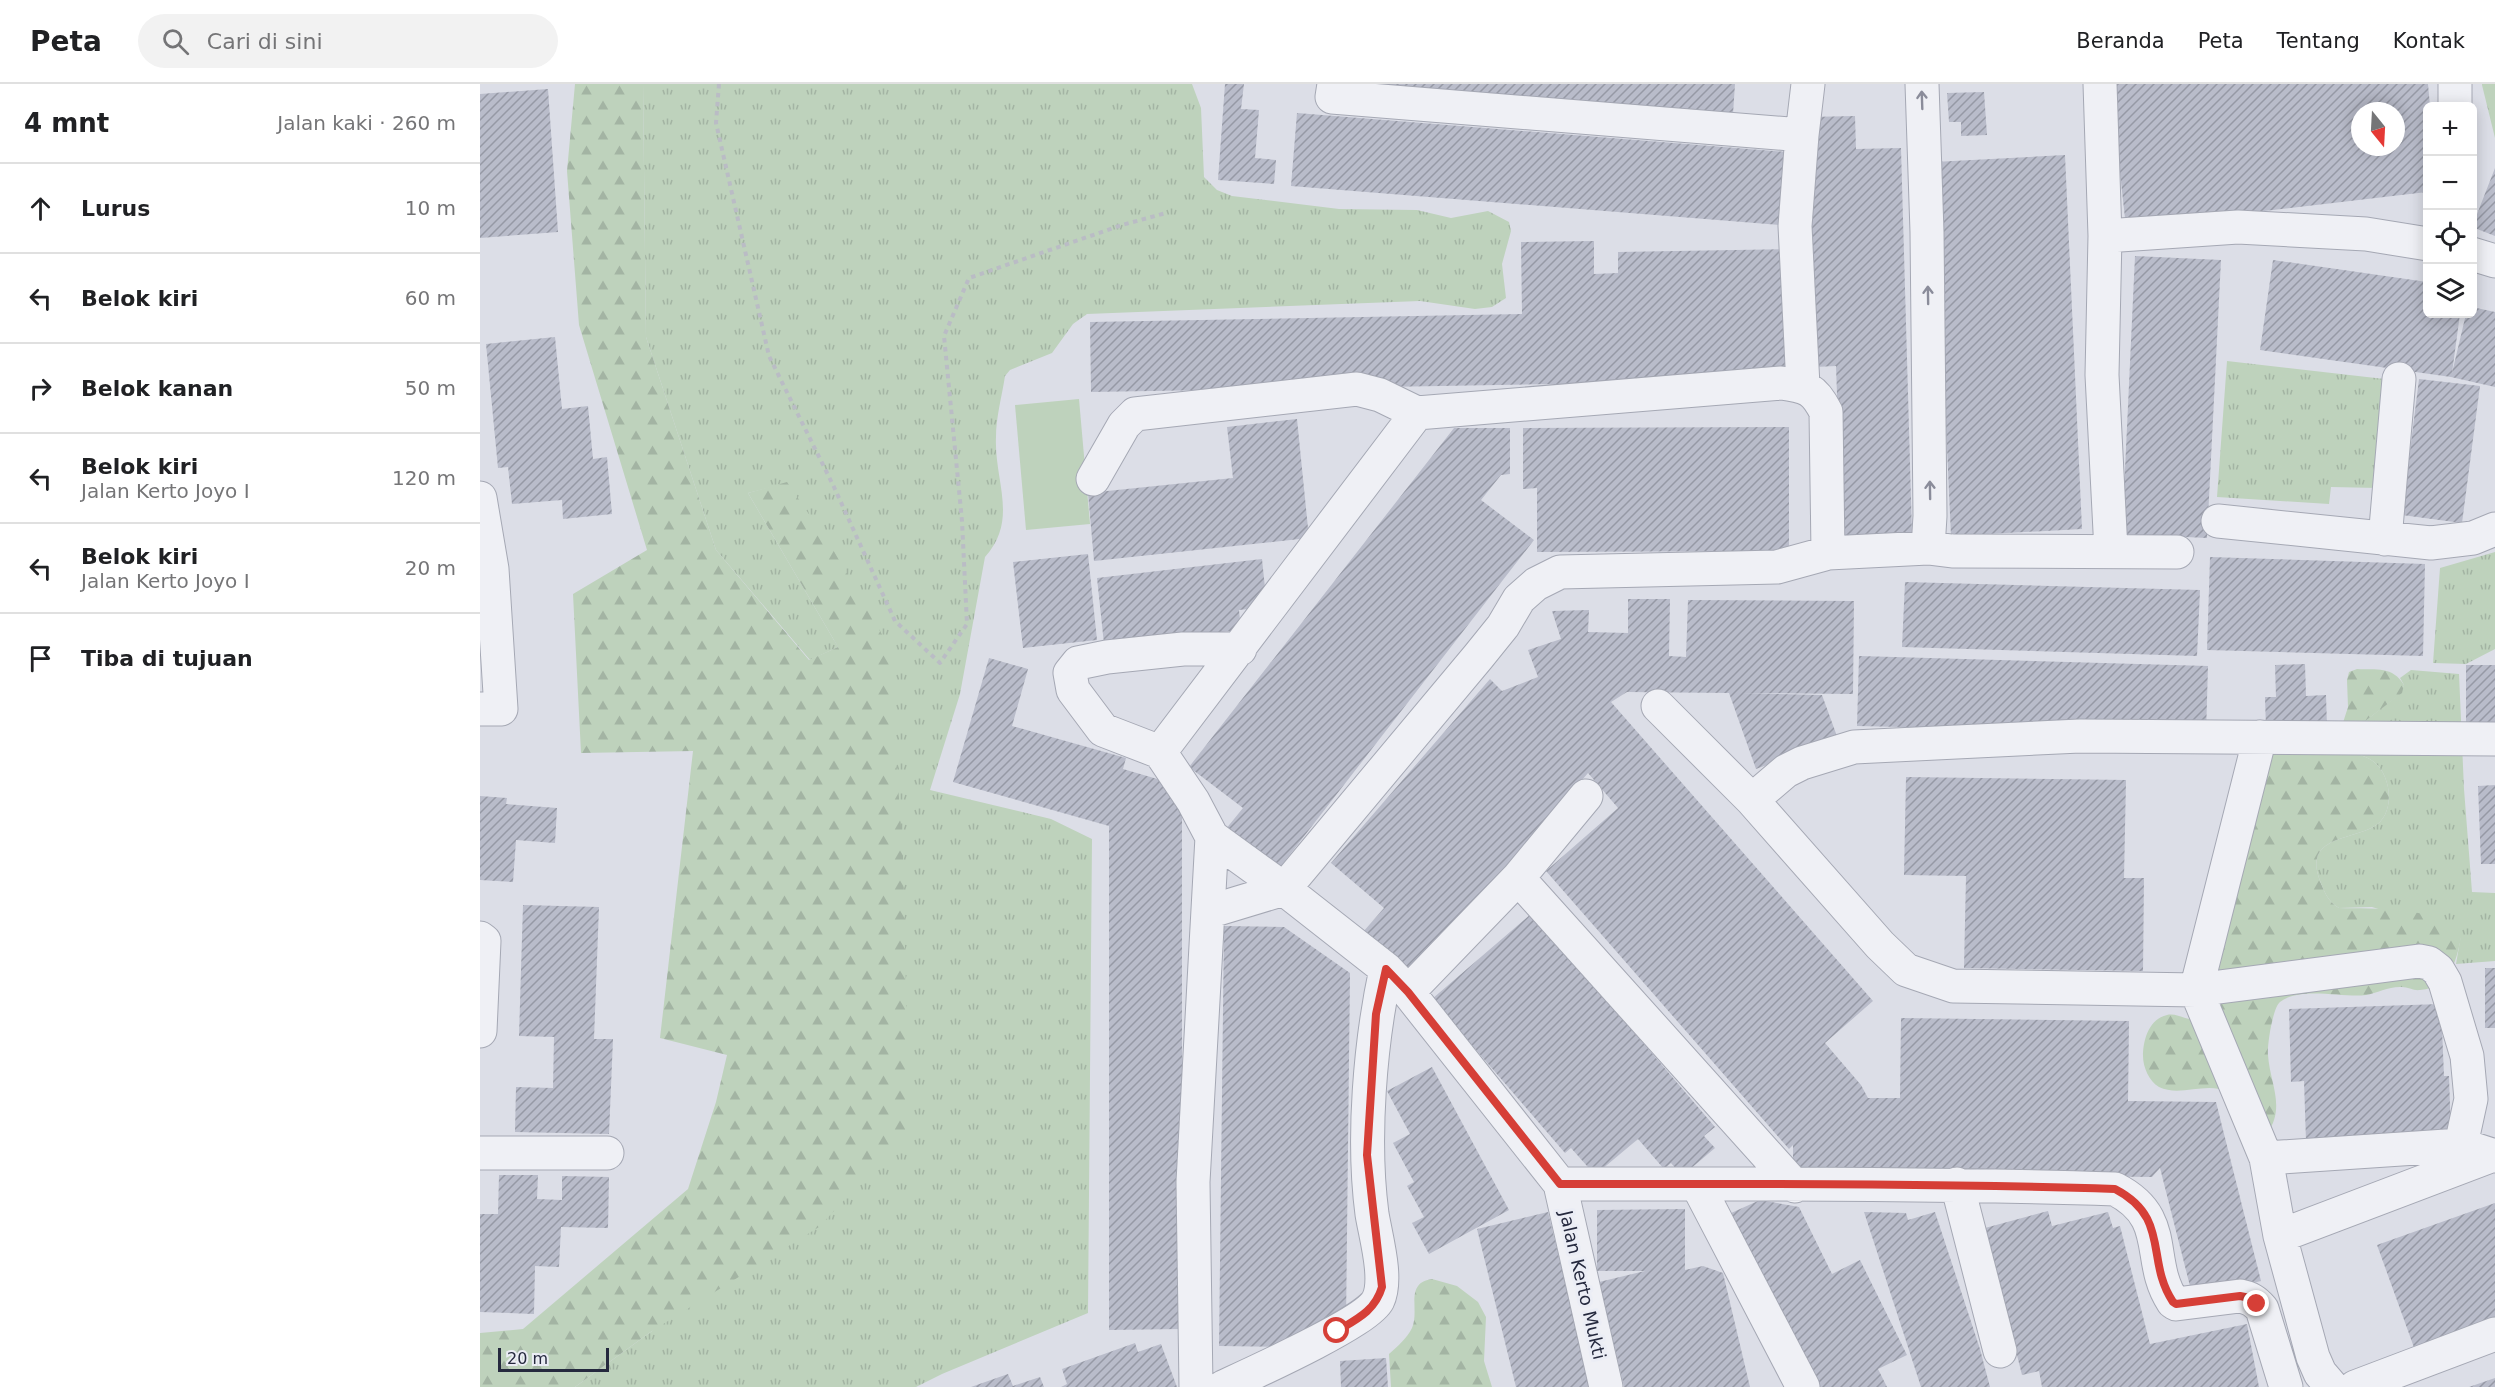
<!DOCTYPE html>
<html lang="id">
<meta charset="utf-8">
<style>
body{margin:0;font-family:"DejaVu Sans",sans-serif;background:#f2f2f2;color:#202124}
.controls{position:absolute;right:18px;top:18px;display:grid;overflow:hidden;border-radius:9px;box-shadow:0 3px 15px #0003}
.controls button{width:54px;height:54px;display:grid;place-items:center;padding:0;border:0;border-bottom:2px solid #e0e0e0;background:#fff;color:#202124;font:30px sans-serif}
.compass{position:absolute;left:1871px;top:18px;width:54px;height:54px;border-radius:50%;background:#fff;box-shadow:0 3px 15px #0003;rotate:162deg}
.scale{position:absolute;left:18px;bottom:15px;width:111px;box-sizing:border-box;padding-left:6px;border:3px solid #25293e;border-top:0;font-size:16px;line-height:21px;white-space:nowrap;color:#25293e;-webkit-text-stroke:4px #ebedf5;paint-order:stroke}
.stop{position:absolute;width:18px;height:18px;margin:-14px;border:4px solid #d63f37;border-radius:50%;background:#fff}
.stop.end{background:#d63f37;border-color:#fff;box-shadow:0 2px 6px #0008}
.list{margin:0;padding:0;list-style:none}
h2{display:flex;justify-content:space-between;align-items:center;height:78px;margin:0;padding:0 24px;font-size:26px}
h2 small{font-size:20px;font-weight:400;color:#757577}
.list li{display:grid;grid-template-columns:39px 1fr auto;gap:18px;align-items:center;box-sizing:border-box;height:90px;padding:0 24px;border-top:2px solid #e0e0e0}
.list b{display:block;font-size:22px;white-space:nowrap}
.list p{margin:0;font-size:20px;white-space:nowrap;color:#757577}
.list em{font-size:20px;font-style:normal;color:#757577}
.icon{flex:none;width:33px;height:33px;fill:none;stroke:currentColor;stroke-width:2;stroke-linecap:round;stroke-linejoin:round}
.map{position:relative;flex:none;width:2015px;height:1303px;overflow:hidden}
header{display:flex;align-items:center;gap:36px;box-sizing:border-box;height:84px;padding:0 30px;background:#fff;border-bottom:2px solid #e0e0e0}
header strong{font-size:28px}
nav{display:flex;gap:33px;margin-inline-start:auto;font-size:21px}
.search{width:420px;height:54px;background:#f2f2f2;display:flex;align-items:center;gap:15px;box-sizing:border-box;padding:0 21px;border-radius:33px;color:#757577;font-size:22px}
main{display:flex}
aside{flex:1;background:#fff}
.map>svg:first-child{display:block}
.grass{fill:url(#grass-tufts)}
.forest{fill:url(#forest-firs)}
.garden{fill:#bed2bc}
.building{fill:url(#building-hatch);fill-rule:evenodd}
.lines{fill:none;stroke-linecap:round;stroke-linejoin:round}
.minor-casing{stroke:#a5a8b4;stroke-width:35}
.path{stroke:#babcc5;stroke-width:4;stroke-dasharray:4.5 4.5;stroke-linecap:butt}
.minor{stroke:#eff0f5;stroke-width:33}
.oneway{stroke:#8a8c9a}
.route{stroke:#d63f37;stroke-width:8}
.labels{text-anchor:middle;dominant-baseline:central;stroke-width:6;stroke-linejoin:round;paint-order:stroke}
.street-label{font-size:18px;fill:#25293e;stroke:#ebedf5}
</style>
<header>
<strong>Peta</strong>
<div class="search"><svg class="icon" aria-label="search" viewBox="0 0 24 24"><circle cx="10" cy="10" r="6"/><path d="M15 15l6 6"/></svg>Cari di sini</div>
<nav><a>Beranda</a><a>Peta</a><a>Tentang</a><a>Kontak</a></nav>
</header>
<main>
<aside>
<h2>4 mnt<small>Jalan kaki · 260 m</small></h2>
<ul class="list">
<li><svg class="icon" aria-label="ahead" viewBox="0 0 24 24"><path d="M12 20V5M6 11l6-6 6 6"/></svg><div><b>Lurus</b></div><em>10 m</em></li>
<li><svg class="icon" aria-label="left" viewBox="0 0 24 24"><path d="M17 20v-9H6M10 6l-5 5 5 5"/></svg><div><b>Belok kiri</b></div><em>60 m</em></li>
<li><svg class="icon" aria-label="right" viewBox="0 0 24 24"><path d="M7 20v-9h11M14 6l5 5-5 5"/></svg><div><b>Belok kanan</b></div><em>50 m</em></li>
<li><svg class="icon" aria-label="left" viewBox="0 0 24 24"><path d="M17 20v-9H6M10 6l-5 5 5 5"/></svg><div><b>Belok kiri</b><p>Jalan Kerto Joyo I</p></div><em>120 m</em></li>
<li><svg class="icon" aria-label="left" viewBox="0 0 24 24"><path d="M17 20v-9H6M10 6l-5 5 5 5"/></svg><div><b>Belok kiri</b><p>Jalan Kerto Joyo I</p></div><em>20 m</em></li>
<li><svg class="icon" aria-label="arrive" viewBox="0 0 24 24"><path d="M6 21V4h12l-3 4 3 4H6"/></svg><div><b>Tiba di tujuan</b></div></li>
</ul>
</aside>
<div class="map">
<svg width="2015" height="1303" viewBox="0 0 2015 1303">
<defs>
<pattern id="grass-tufts" width="24" height="20" patternUnits="userSpaceOnUse" patternTransform="scale(1.5)"><rect width="24" height="20" fill="#bed2bc"/><path d="M3 7l-1-3M5 7V3M7 7l1-3M15 17l-1-3M17 17v-4M19 17l1-3" fill="none" stroke="#a3b4a3"/></pattern>
<pattern id="forest-firs" width="22" height="20" patternUnits="userSpaceOnUse" patternTransform="scale(1.5)"><rect width="22" height="20" fill="#bed2bc"/><path d="M5 1l3.5 6h-7zM16 11l3.5 6h-7z" fill="#a3b4a3"/></pattern>
<pattern id="building-hatch" width="6" height="6" patternUnits="userSpaceOnUse" patternTransform="scale(1.5)"><rect width="6" height="6" fill="#b9bcca"/><path d="M-1 1l2-2M0 6l6-6M5 7l2-2" fill="none" stroke="#9699a5"/></pattern>
</defs>
<rect width="100%" height="100%" fill="#dcdee7"/>
<path class="grass" d="M163,0H712L721,24L724,93L737,106L752,112L859,125L937,126L971,134L1008,127L1029,138L1031,147L1022,180L1026,214L1012,223L995,225L940,217L607,230L593,240L572,269L530,286L525,292C522,312 516,333 516,353C514,397 539,435 505,473L480,610L450,706L571,735L612,755L608,1229L462,1290L436,1303H95L172,1247L423,771L307,399L268,409L358,563L330,576L236,466L166,253Z
M1747,277L1913,296L1898,404L1851,403L1849,420L1737,413Z
M2015,468V565L1986,580L1953,579L1960,484Z
M1931,586L1979,590L1984,705L1992,808L2015,809V877L1976,880L1981,851L1892,823L1859,824C1847,817 1844,807 1839,794C1825,753 1870,756 1893,743C1916,731 1912,692 1894,678C1886,671 1870,669 1860,665L1880,641L1921,609L1924,601L1920,594Z"/>
<path class="forest" d="M95,0H163L166,253L236,466L329,576L358,563L268,409L307,398L352,464L408,561L423,771L429,1047L339,1143L172,1247L95,1303H0V1249L43,1245L208,1105L236,1018L247,971L180,954L213,667L101,669L93,510L167,466L99,241L87,87Z
M2002,0H2015V54L2002,1Z
M1877,585C1896,586 1913,582 1924,601L1922,609L1880,641L1860,664C1870,669 1886,671 1894,678C1912,692 1916,731 1893,743C1870,756 1825,753 1839,794C1844,807 1847,817 1859,824C1892,825 1958,822 1982,849C1977,873 1972,904 1940,906C1934,907 1928,903 1922,903C1910,902 1897,909 1886,911C1863,914 1820,902 1800,918C1793,923 1787,961 1788,971C1790,1000 1806,1023 1787,1050L1739,1005C1720,1001 1697,1012 1679,1003C1669,997 1663,983 1663,972C1663,956 1669,935 1687,931C1695,929 1702,934 1710,935C1718,936 1729,932 1737,931L1743,915L1727,863L1777,674L1860,648L1868,623L1867,596L1869,588Z
M952,1195L977,1202L998,1218L1006,1233L1004,1277L1012,1303H911L909,1270C918,1262 927,1254 932,1244C940,1226 924,1199 952,1195Z"/>
<path class="garden" d="M599,315L610,440L546,446L535,321Z"/>
<path class="building" d="M745,0H764L761,25L779,26L775,74L796,76L794,100L738,96Z
M885,0H1255L1253,30Z
M1630,0H1948L1950,22H1947V108L1646,143ZM1880,27H1916V63H1880Z
M68,5L78,148L0,154V10Z
M1504,8L1507,51L1481,52V38H1469L1467,9Z
M817,29L1307,68L1300,141L811,102Z
M1375,32L1376,65L1421,64L1432,450L1362,453L1356,282L1335,283L1328,33Z
M1585,71L1602,445L1471,452L1454,78Z
M2015,84V152L1992,143Z
M1114,157V190L1138,189V168L1308,165L1309,296L611,308L610,238L1042,230L1041,158Z
M1655,172L1741,176L1727,454L1642,450Z
M1793,176L1947,198V230H1980L1972,289L1986,230H1992V223L2015,228V303L1971,293L1780,266Z
M75,253L82,325L108,322L113,375L127,373L132,430L83,435L82,416L32,420L28,383L18,384L6,260Z
M1939,295L2000,302L1982,439L1922,431Z
M817,335L829,454L614,477L608,409L753,394L747,343Z
M1309,343V467L1057,468V404L1043,405V344Z
M974,344H1030V390L1021,391L1001,416L1054,456L794,791L741,751L763,724L709,683Z
M608,470L617,556L543,564L533,478Z
M1730,473L1945,480L1943,572L1727,566Z
M782,475L787,523L759,526L761,546L624,560L617,494Z
M1425,498L1720,506L1717,572L1422,563Z
M1148,515H1190L1189,572L1206,573L1208,516L1374,517L1373,610L1261,609L1342,611L1358,655L1276,685L1249,609L1147,608L1131,618L1393,917L1345,959L1381,1001L1388,1014H1420L1421,934L1649,937L1648,1017L1736,1018L1781,1197L1713,1214L1680,1084L1672,1093L1313,1089V1061L1309,1065L1066,787L1138,724L1108,689L927,899L876,856L904,824L851,779L1010,595L1022,607L1058,593L1048,566L1081,555L1072,527L1109,526L1108,548L1148,549Z
M1379,572L1728,582L1726,650L1377,642Z
M509,574L548,585L532,642L646,674L643,685L691,699L702,719V1245L629,1246V742L473,698Z
M1825,580L1826,612L1846,611L1847,643L1786,645L1785,613H1796L1795,581Z
M1986,581H2015V649H1986Z
M1426,693L1646,696L1644,794H1664L1663,887L1484,884L1486,792L1424,791Z
M2015,701V780H2001L1998,702Z
M0,712L27,714L26,720L77,724L75,759L36,756L33,798L0,796Z
M43,821L119,823L114,955H133L129,1050L35,1048L36,1003L73,1004L74,953L39,952Z
M1052,829L1235,1043L1224,1052L1235,1064L1202,1092L1191,1079L1184,1085L1158,1055L1115,1091L1091,1064L1085,1069L952,915Z
M744,842L804,843L870,889L866,1239L800,1263L739,1262Z
M2005,884H2015V944H2005Z
M1961,920L1964,992H1969L1971,1052L1826,1057L1824,997L1811,998L1809,925Z
M952,983L1029,1126L949,1170L932,1139L944,1133L927,1102L934,1098L913,1059L930,1050L907,1007Z
M19,1091H58L57,1115L82,1116V1092L129,1093L128,1144L81,1143L79,1183L55,1182L54,1230L0,1228V1130H18Z
M1280,1116L1319,1123L1352,1190L1380,1176L1427,1271L1398,1285L1407,1303H1333L1249,1130Z
M2015,1119V1240L1936,1269L1897,1161Z
M1205,1125V1186L1223,1182L1243,1189L1270,1303H1144L1119,1198L1165,1187H1117V1126Z
M1568,1127L1572,1142L1628,1128L1633,1144L1640,1142L1670,1260L1767,1240L1779,1303H1562L1559,1287L1542,1291L1505,1144Z
M1068,1128L1079,1173L1111,1303H1036L997,1145Z
M1384,1128L1426,1129L1428,1136L1455,1128L1500,1265L1510,1303H1441Z
M655,1259L658,1268L681,1260L697,1303H581L587,1300L582,1285Z
M906,1274L908,1303H861L860,1277Z
M528,1290L533,1302L560,1293L564,1303H491Z
M2015,1294V1303H1989Z"/>
<g class="lines">
<defs>
<path id="minor" d="M854,0L852,13L1322,51
M1442,0L1447,148L1450,432L1448,464
M1620,0L1625,152L1622,291L1631,467
M1975,0V22
M1625,152L1758,143L1886,150L1948,160
M1992,170L2015,177
M1323,302L1315,142L1322,51L1328,0
M613,395L644,341L655,330L877,305L900,311L937,329L1301,299C1327,303 1334,304 1346,328L1348,469
M0,414L12,485L21,625H0
M1738,437L1951,459L1993,454L2015,445
M1905,455L1919,295
M760,565H703L627,573L598,579L590,589L593,606L623,646L680,668L713,717L732,753L804,805L906,885L928,908L1080,1100L1126,1303
M1178,622L1272,716L1400,861L1426,886L1473,902L1716,906L1939,877L1949,879L1958,886L1965,898L1987,972L1991,1015L1981,1061
M1780,653L1716,906L1786,1074L1800,1152L1833,1273L1840,1289L1852,1303
M680,668L937,329
M1272,716L1306,687L1322,679L1374,663L1600,652L2015,655
M1038,794L1315,1102
M728,828L804,805L998,573L1023,542L1039,515L1056,500L1080,488L1297,483L1348,469L1448,464L1472,467L1697,468
M0,854L4,857L0,947
M928,908L1038,794L1106,712
M0,1069H127
M1786,1074L1981,1061L2015,1072
M1080,1100C1265,1100 1450,1099 1635,1105C1692,1134 1665,1176 1693,1218L1696,1220L1760,1212C1770,1214 1775,1217 1782,1225L1806,1303
M1217,1100L1323,1303
M1477,1100L1520,1267
M1800,1152L2013,1071
M716,1303L713,1098L732,753
M743,1303C771,1290 887,1238 898,1216C908,1195 896,1154 892,1130C882,1055 890,959 906,885
M1875,1303L2015,1250"/>
</defs>
<use href="#minor" class="minor-casing"/>
<path class="path" d="M239,0L236,39L289,272L354,403L415,537L460,579L487,540L482,437L464,252L489,194L642,141L686,129"/>
<use href="#minor" class="minor"/>
</g>
<defs><path id="oneway-shaft" d="M-6 0H5M1.5-3L5.5 0L1.5 3" fill="none" stroke-width="1.6" stroke-linecap="round" stroke-linejoin="round" transform="scale(1.5)"/></defs>
<g class="oneway">
<use href="#oneway-shaft" transform="translate(1442 16) rotate(-92)"/>
<use href="#oneway-shaft" transform="translate(1448 211) rotate(-91)"/>
<use href="#oneway-shaft" transform="translate(1450 406) rotate(-91)"/>
</g>
<g class="lines">
<path class="route" d="M857,1247C877,1235 895,1227 902,1203L887,1071L896,930L906,885L928,908L1080,1100C1265,1100 1450,1099 1635,1105C1691,1134 1665,1176 1693,1218L1696,1220L1760,1212L1770,1214L1777,1220"/>
</g>
<g class="labels">
<g class="street-label">
<text transform="translate(1103 1201) rotate(77)">Jalan Kerto Mukti</text>
</g>
</g>
</svg>
<div class="controls">
<button>+</button>
<button>−</button>
<button><svg class="icon" aria-label="locate" viewBox="0 0 24 24"><circle cx="12" cy="12" r="6"/><path d="M12 2v4M12 18v4M2 12h4M18 12h4"/></svg></button>
<button><svg class="icon" aria-label="layers" viewBox="0 0 24 24"><path d="M12 4l9 5-9 5-9-5zM3 14l9 5 9-5"/></svg></button>
</div>
<svg class="compass" viewBox="-18 -18 36 36"><path d="M0-13l5 13h-10z" fill="#e53935"/><path d="M0 13l5-13h-10z" fill="#757577"/></svg>
<div class="scale">20 m</div>
<div class="stop" style="left:857px;top:1247px"></div>
<div class="stop end" style="left:1777px;top:1220px"></div>
</div>
</main>
